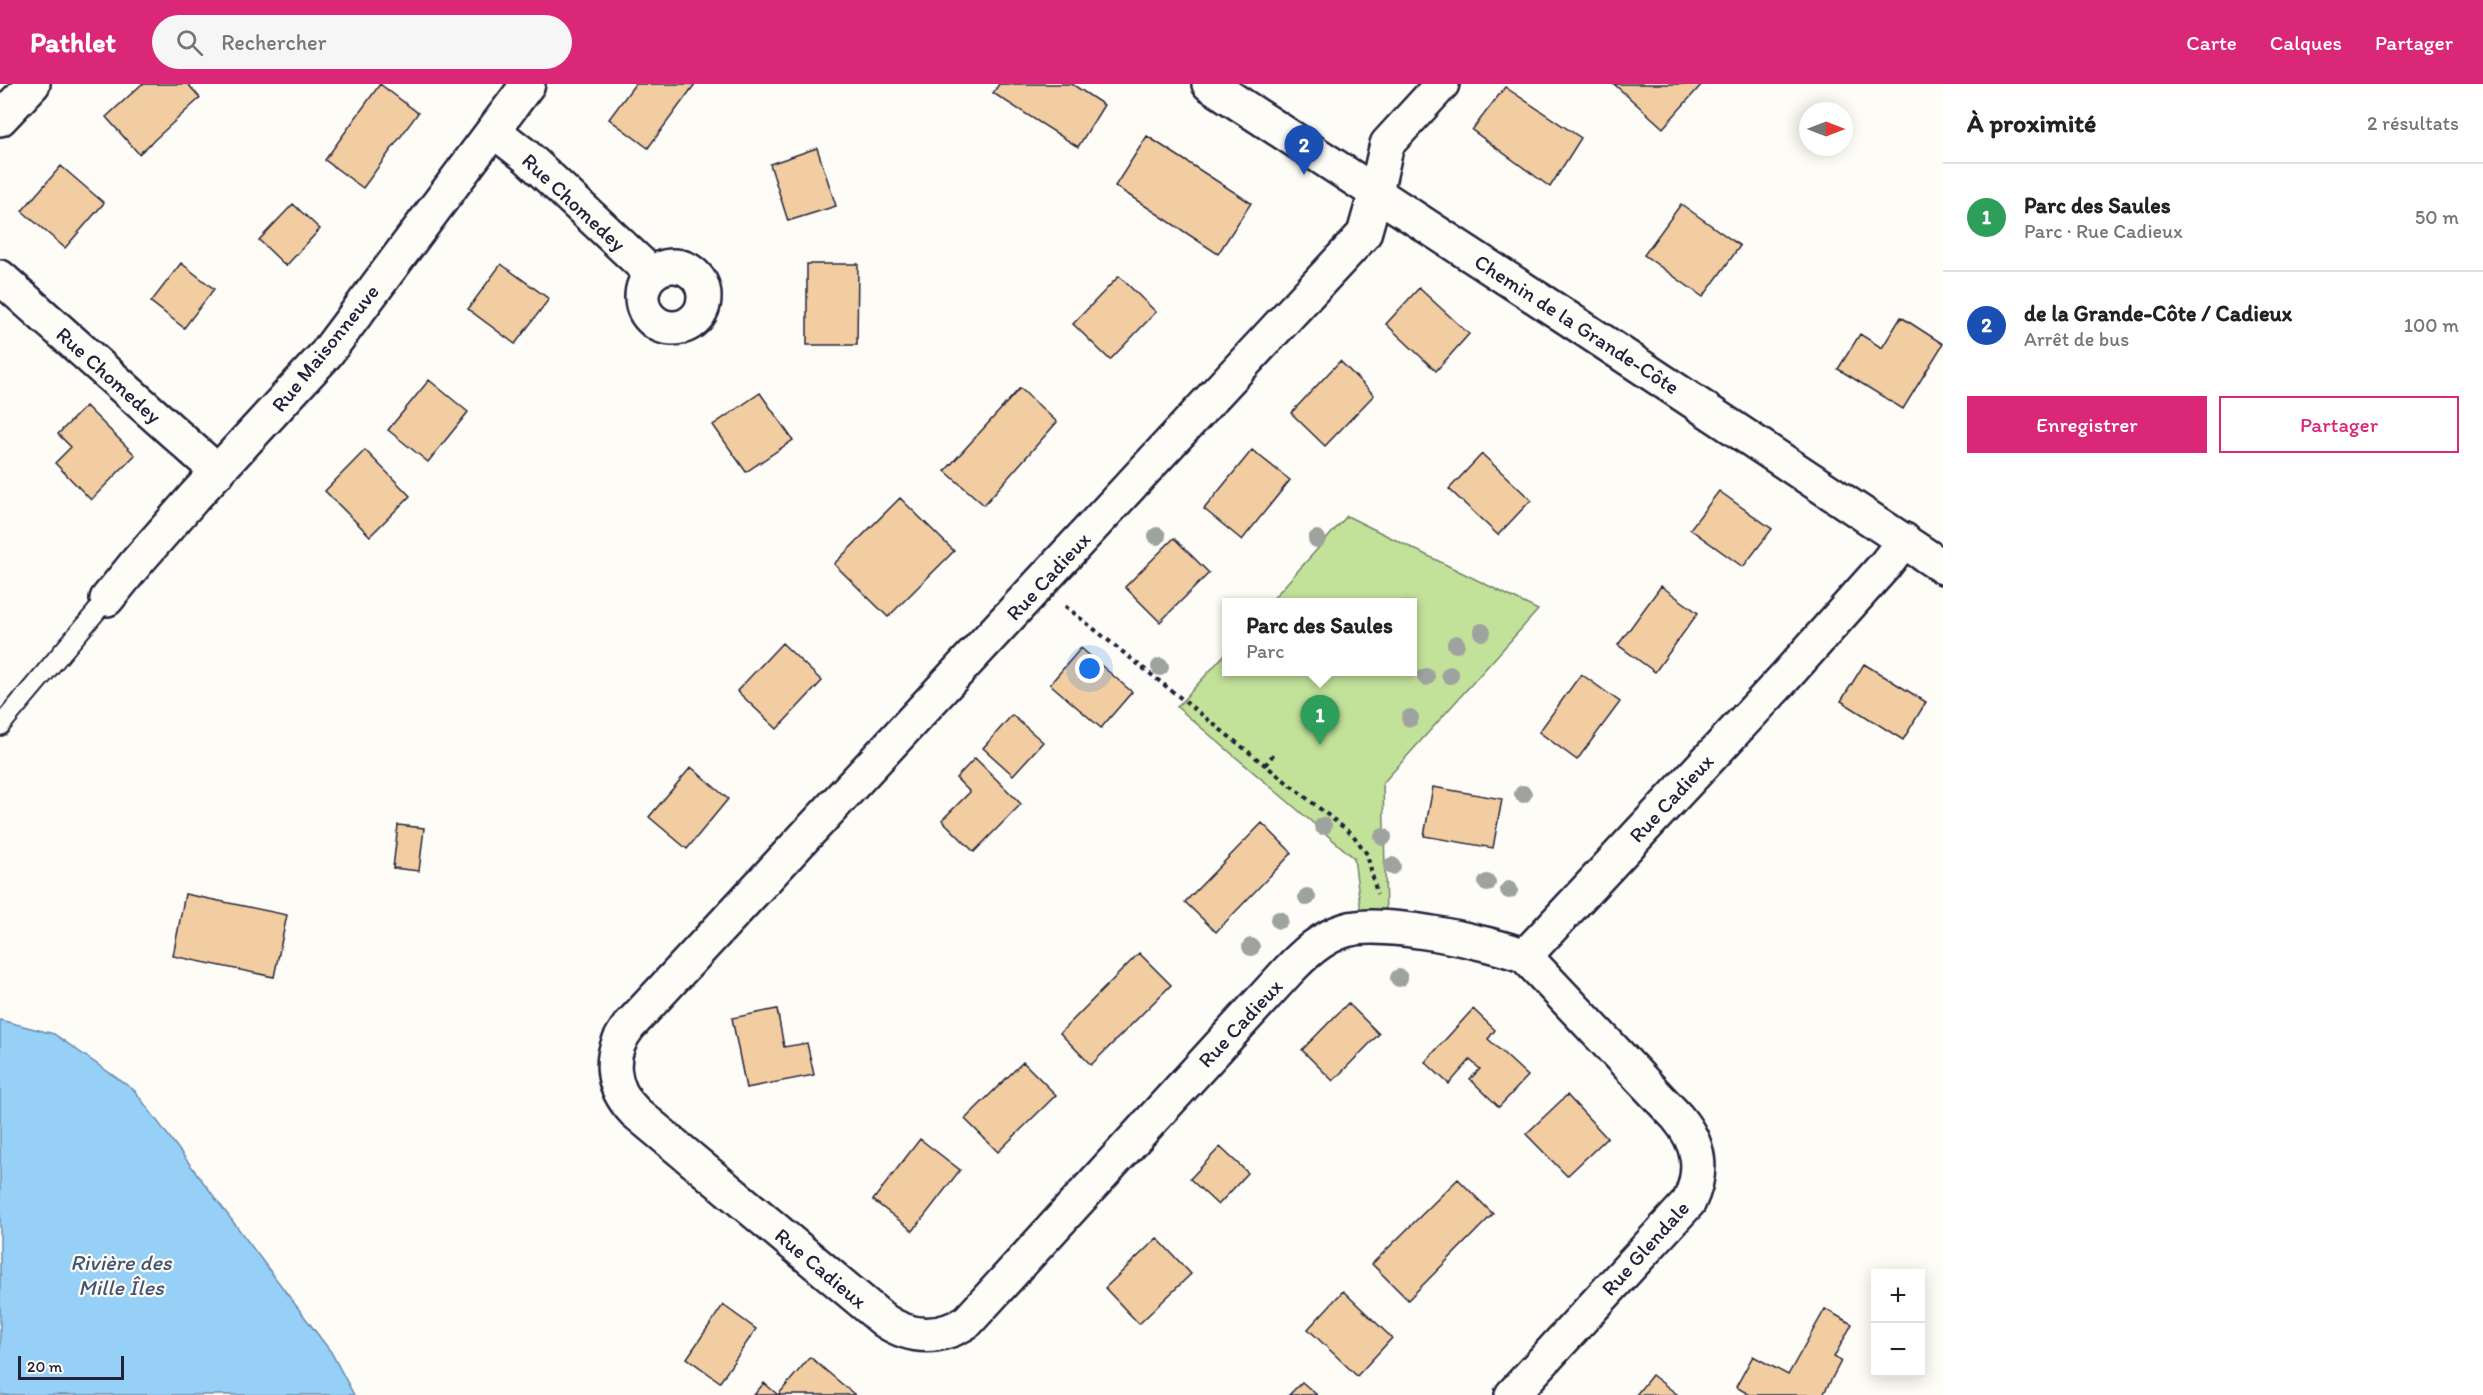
<!DOCTYPE html>
<html lang="fr">
<meta charset="utf-8">
<style>
body{margin:0;font-family:Itim,sans-serif;background:#f6f6f6;color:#222}
.controls{position:absolute;right:18px;bottom:18px;display:grid;overflow:hidden;border-radius:0px;box-shadow:0 3px 15px #0003}
.controls button{width:54px;height:54px;display:grid;place-items:center;padding:0;border:0;border-bottom:2px solid #e0e0e0;background:#fff;color:#222;font:30px sans-serif}
.compass{position:absolute;left:1799px;top:18px;width:54px;height:54px;border-radius:50%;background:#fff;box-shadow:0 3px 15px #0003;rotate:90deg}
.scale{position:absolute;left:18px;bottom:15px;width:106px;box-sizing:border-box;padding-left:6px;border:3px solid #22223b;border-top:0;font-size:16px;line-height:21px;white-space:nowrap;color:#22223b;-webkit-text-stroke:4px #fdfcf7;paint-order:stroke}
.you{position:absolute;left:1090px;top:585px;width:21px;height:21px;margin:-15px;border:4px solid #fff;border-radius:50%;background:#1a73e8;box-shadow:0 0 0 9px #1a73e833}
.badge{display:grid;place-items:center;width:39px;height:39px;border-radius:50%;background:#db2777;color:#fff;font-size:20px;font-weight:700}
.pin{position:absolute;translate:-50% -50px;filter:drop-shadow(0 2px 3px #0008)}
.pin::after{content:'';position:absolute;top:32px;width:21px;height:18px;background:inherit;clip-path:polygon(0 0,100% 0,50% 100%)}
.popup{position:absolute;left:1222px;top:514px;width:195px;height:78px;box-sizing:border-box;display:grid;place-content:center;border-radius:0px;background:#fff;filter:drop-shadow(0 2px 4px #0005);font-size:20px;white-space:nowrap;color:#767676}
.popup b{font-size:22px;color:#222}
.popup::after{content:'';position:absolute;left:50%;top:100%;margin-left:-12px;border:12px solid transparent;border-top-color:#fff}
.list{margin:0;padding:0;list-style:none}
h2{display:flex;justify-content:space-between;align-items:center;height:78px;margin:0;padding:0 24px;font-size:26px}
h2 small{font-size:20px;font-weight:400;color:#767676}
.list li{display:grid;grid-template-columns:39px 1fr auto;gap:18px;align-items:center;box-sizing:border-box;height:108px;padding:0 24px;border-top:2px solid #e0e0e0}
.list b{display:block;font-size:22px;white-space:nowrap}
.list p{margin:0;font-size:20px;white-space:nowrap;color:#767676}
.list em{font-size:20px;font-style:normal;color:#767676}
.actions{display:flex;gap:12px;padding:18px 24px}
.actions a{flex:1;padding:14px 0;border:2px solid #db2777;border-radius:0px;text-align:center;font-size:21px;color:#db2777}
.actions .main{background:#db2777;color:#fff}
.icon{flex:none;width:33px;height:33px;fill:none;stroke:currentColor;stroke-width:2;stroke-linecap:round;stroke-linejoin:round}
.map{position:relative;flex:none;width:1943px;height:1311px;overflow:hidden}
header{display:flex;align-items:center;gap:36px;box-sizing:border-box;height:84px;padding:0 30px;background:#db2777;color:#fff}
header strong{font-size:28px}
nav{display:flex;gap:33px;margin-inline-start:auto;font-size:21px}
.search{width:420px;height:54px;background:#f6f6f6;display:flex;align-items:center;gap:15px;box-sizing:border-box;padding:0 21px;border-radius:33px;color:#767676;font-size:22px}
main{display:flex}
aside{flex:1;background:#fff}
.map>svg:first-child{display:block}
.green{fill:#c2e199;stroke:#72826a;stroke-width:1.5}
.water{fill:#97d0f7;stroke:#688aac;stroke-width:1.5}
.building{fill:#f1cda1;stroke:#22223b;stroke-width:1.5}
.lines{fill:none;stroke-linecap:round;stroke-linejoin:round}
.lane-casing{stroke:#22223b;stroke-width:22}
.street-casing{stroke:#22223b;stroke-width:38}
.secondary-casing{stroke:#22223b;stroke-width:38}
.path{stroke:#22223b;stroke-width:4;stroke-dasharray:4.5 4.5;stroke-linecap:butt}
.lane{stroke:#fdfcf7;stroke-width:18}
.street{stroke:#fdfcf7;stroke-width:33}
.secondary{stroke:#fdfcf7;stroke-width:33}
.tree{fill:#9fa39f}
.labels{text-anchor:middle;dominant-baseline:central;stroke-width:4.5;stroke-linejoin:round;paint-order:stroke}
.street-label{font-size:21px;fill:#22223b;stroke:#fdfcf7}
.water-label{font-size:22px;font-style:italic;fill:#455673;stroke:#fdfcf7}
</style>
<header>
<strong>Pathlet</strong>
<div class="search"><svg class="icon" aria-label="search" viewBox="0 0 24 24"><circle cx="10" cy="10" r="6"/><path d="M15 15l6 6"/></svg>Rechercher</div>
<nav><a>Carte</a><a>Calques</a><a>Partager</a></nav>
</header>
<main>
<div class="map">
<svg width="1943" height="1311" viewBox="0 0 1943 1311">
<rect width="100%" height="100%" fill="#fdfcf7"/>
<filter id="ink" filterUnits="userSpaceOnUse"><feTurbulence type="fractalNoise" baseFrequency=".0167" numOctaves="2"/><feDisplacementMap in="SourceGraphic" scale="12" xChannelSelector="R" yChannelSelector="G"/><feConvolveMatrix kernelMatrix="1 2 1 2 8 2 1 2 1" color-interpolation-filters="sRGB"/></filter>
<g filter="url(#ink)">
<path class="green" d="M1347,432L1538,526L1383,699L1386,830L1361,828L1354,774L1177,623L1227,568V588H1413V518H1270Z"/>
<path class="water" d="M0,936L54,950L134,1006L331,1268L354,1311H0Z"/>
<path class="building" d="M142,0H188L200,14L139,70L106,33Z
M380,0L418,29L363,104L325,76Z
M635,0H695L648,64L609,35Z
M999,0H1072L1104,21L1078,63L993,9Z
M1614,0H1702L1663,44Z
M1505,3L1581,54L1550,103L1472,46Z
M1147,52L1251,119L1218,170L1115,102Z
M817,64L836,122L788,137L770,80Z
M61,82L104,119L65,164L22,127Z
M293,120L320,145L286,182L259,156Z
M1681,120L1740,162L1703,213L1644,171Z
M181,179L214,205L184,244L151,218Z
M501,180L549,215L515,260L468,225Z
M807,180H858L857,261H807Z
M1119,192L1156,228L1110,276L1073,240Z
M1419,204L1469,250L1436,287L1386,240Z
M1901,233L1943,260L1903,325L1838,285L1860,250L1882,264Z
M1340,277L1374,311L1325,362L1291,329Z
M429,296L468,328L428,378L388,346Z
M1020,304L1057,338L984,421L945,387Z
M760,309L793,356L746,388L713,341Z
M86,322L135,371L91,416L55,379L71,363L58,350Z
M365,366L410,412L370,452L325,407Z
M1252,366L1290,396L1242,456L1204,425Z
M1482,370L1531,416L1498,451L1449,405Z
M1719,407L1772,445L1743,483L1690,445Z
M900,414L954,467L888,533L834,480Z
M1174,454L1209,489L1160,538L1125,503Z
M1661,502L1698,529L1655,588L1618,561Z
M782,559L822,597L777,645L737,607Z
M1081,564L1132,608L1101,644L1050,600Z
M1864,580L1926,618L1903,656L1841,617Z
M1581,590L1620,618L1577,676L1539,648Z
M1012,631L1043,658L1013,691L983,664Z
M975,674L1021,720L974,768L942,736L970,708L956,694Z
M691,683L728,715L687,765L649,733Z
M1433,703L1502,715L1493,764L1424,752Z
M1262,739L1292,769L1216,848L1185,818Z
M398,741L424,744L419,787L393,784Z
M185,810L287,831L274,893L173,872Z
M1139,869L1171,901L1091,981L1060,949Z
M1348,919L1379,950L1333,997L1302,966Z
M777,925L784,963L807,959L814,991L746,1004L732,934Z
M1473,925L1495,946L1488,955L1528,992L1499,1023L1470,995L1480,985L1470,976L1449,1000L1425,978Z
M1023,978L1056,1011L998,1068L965,1035Z
M1567,1011L1607,1054L1567,1092L1526,1050Z
M920,1055L960,1086L913,1147L873,1116Z
M1220,1063L1248,1089L1218,1121L1190,1095Z
M1458,1095L1493,1130L1408,1216L1372,1180Z
M1157,1154L1191,1190L1139,1240L1105,1204Z
M1343,1207L1392,1254L1357,1292L1308,1245Z
M723,1221L756,1245L720,1298L687,1274Z
M1825,1225L1852,1240L1834,1273L1841,1277L1823,1311H1750L1736,1303L1753,1272L1788,1291Z
M810,1273L855,1311H754L764,1299L778,1311Z
M1652,1291L1678,1311H1636Z
M1302,1298L1317,1311H1289Z"/>
<g class="lines">
<defs>
<path id="lane" d="M0,642L107,515"/>
<path id="street" d="M0,35L33,0
M494,47L526,72L652,190
M1376,108L1364,150L629,942C607,970 610,1003 635,1028L885,1237C912,1255 941,1255 968,1237L1287,888C1304,870 1322,853 1346,846C1382,835 1490,858 1525,872L1677,1033C1700,1060 1704,1086 1689,1118L1512,1311
M642 213a31 31 0 1 1 62 0a31 31 0 1 1-62 0Z
M0,193L218,388
M107,515L137,478L195,412L326,270L528,0
M1525,872L1786,592L1885,481L1904,456"/>
<path id="secondary" d="M1209,0L1569,235L1943,483
M1376,108L1387,60L1442,0"/>
</defs>
<use href="#lane" class="lane-casing"/>
<use href="#street" class="street-casing"/>
<use href="#secondary" class="secondary-casing"/>
<path class="path" d="M1065,522L1353,751L1367,770L1377,810
M1265,681L1276,667"/>
<use href="#lane" class="lane"/>
<use href="#street" class="street"/>
<use href="#secondary" class="secondary"/>
</g>
<g class="tree">
<circle cx="1157" cy="452" r="9"/>
<circle cx="1317" cy="455" r="9"/>
<circle cx="1482" cy="548" r="9"/>
<circle cx="1456" cy="560" r="9"/>
<circle cx="1160" cy="583" r="9"/>
<circle cx="1450" cy="591" r="9"/>
<circle cx="1426" cy="593" r="9"/>
<circle cx="1410" cy="634" r="9"/>
<circle cx="1523" cy="710" r="9"/>
<circle cx="1323" cy="742" r="9"/>
<circle cx="1383" cy="753" r="9"/>
<circle cx="1392" cy="782" r="9"/>
<circle cx="1487" cy="799" r="9"/>
<circle cx="1509" cy="806" r="9"/>
<circle cx="1307" cy="813" r="9"/>
<circle cx="1279" cy="836" r="9"/>
<circle cx="1251" cy="863" r="9"/>
<circle cx="1399" cy="894" r="9"/>
</g>
</g>
<g class="labels">
<g class="street-label">
<text transform="translate(574 118) rotate(43)">Rue Chomedey</text>
<text transform="translate(1577 240) rotate(33)">Chemin de la Grande-Côte</text>
<text transform="translate(325 264) rotate(-51)">Rue Maisonneuve</text>
<text transform="translate(109 291) rotate(42)">Rue Chomedey</text>
<text transform="translate(1048 492) rotate(-47)">Rue Cadieux</text>
<text transform="translate(1671 714) rotate(-47)">Rue Cadieux</text>
<text transform="translate(1240 939) rotate(-47)">Rue Cadieux</text>
<text transform="translate(1645 1164) rotate(-48)">Rue Glendale</text>
<text transform="translate(821 1184) rotate(40)">Rue Cadieux</text>
</g>
<g class="water-label">
<text x="121" y="1178">Rivière des<tspan x="121" dy="25">Mille Îles</tspan></text>
</g>
</g>
</svg>
<div class="controls">
<button>+</button>
<button>−</button>
</div>
<svg class="compass" viewBox="-18 -18 36 36"><path d="M0-13l5 13h-10z" fill="#e53935"/><path d="M0 13l5-13h-10z" fill="#767676"/></svg>
<div class="scale">20 m</div>
<div class="you"></div>
<div class="pin badge" style="left:1320px;top:661px;background:#2e9e5b">1</div>
<div class="popup"><b>Parc des Saules</b>Parc</div>
<div class="pin badge" style="left:1304px;top:91px;background:#1a4fb4">2</div>
</div>
<aside>
<h2>À proximité<small>2 résultats</small></h2>
<ul class="list">
<li><span class="badge" style="background:#2e9e5b">1</span><div><b>Parc des Saules</b><p>Parc · Rue Cadieux</p></div><em>50 m</em></li>
<li><span class="badge" style="background:#1a4fb4">2</span><div><b>de la Grande-Côte / Cadieux</b><p>Arrêt de bus</p></div><em>100 m</em></li>
</ul>
<div class="actions"><a class="main">Enregistrer</a><a>Partager</a></div>
</aside>
</main>
